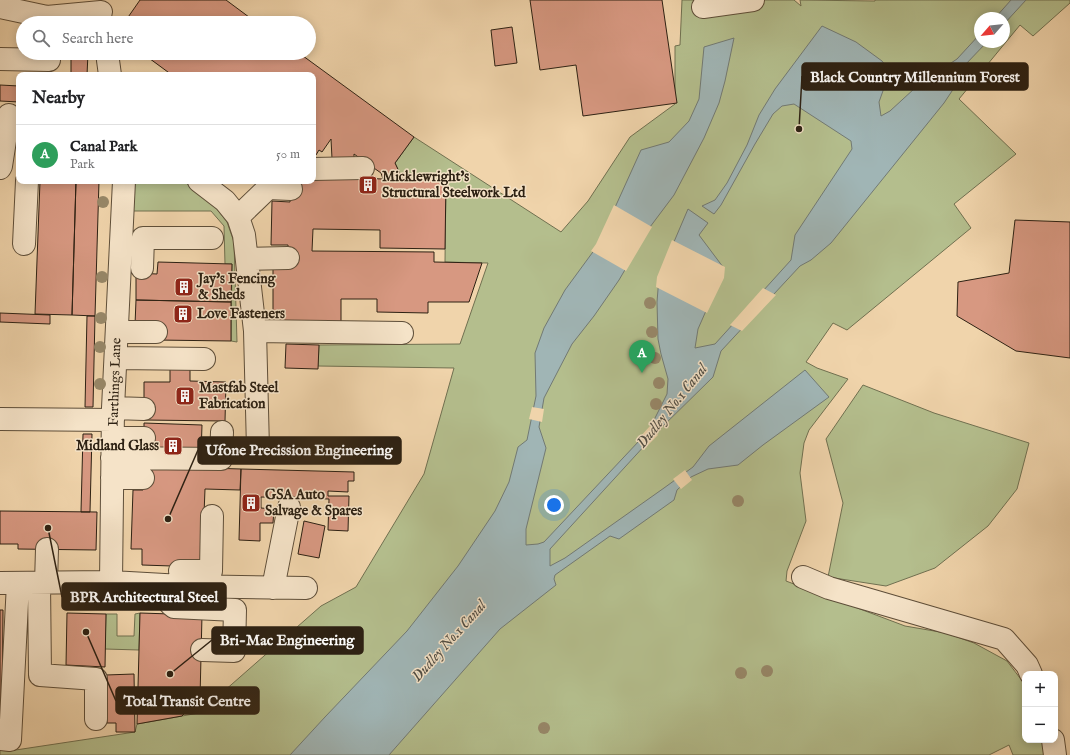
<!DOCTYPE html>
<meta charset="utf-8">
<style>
body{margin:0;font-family:"IM FELL English",serif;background:#f6f6f6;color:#202124}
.controls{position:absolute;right:12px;bottom:12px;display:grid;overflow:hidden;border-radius:8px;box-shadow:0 2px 10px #0003}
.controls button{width:36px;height:36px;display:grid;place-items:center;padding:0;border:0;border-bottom:1px solid #e0e0e0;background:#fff;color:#202124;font:20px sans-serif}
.compass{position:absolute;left:974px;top:12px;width:36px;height:36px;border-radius:50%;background:#fff;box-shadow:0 2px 10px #0003;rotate:242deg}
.you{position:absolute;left:554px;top:505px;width:14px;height:14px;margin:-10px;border:3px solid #fff;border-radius:50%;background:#1a73e8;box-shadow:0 0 0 6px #1a73e833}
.badge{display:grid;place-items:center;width:26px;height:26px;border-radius:50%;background:#8f2418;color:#fff;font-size:13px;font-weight:700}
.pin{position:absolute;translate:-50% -33px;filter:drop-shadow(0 1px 2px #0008)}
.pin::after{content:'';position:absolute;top:21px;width:14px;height:12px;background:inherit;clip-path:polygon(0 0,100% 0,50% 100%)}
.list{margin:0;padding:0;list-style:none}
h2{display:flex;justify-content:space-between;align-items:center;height:52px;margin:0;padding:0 16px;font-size:17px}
h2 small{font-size:13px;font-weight:400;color:#757577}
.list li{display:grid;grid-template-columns:26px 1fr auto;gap:12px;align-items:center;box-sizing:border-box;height:60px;padding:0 16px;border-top:1px solid #e0e0e0}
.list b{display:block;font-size:15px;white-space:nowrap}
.list p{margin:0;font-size:13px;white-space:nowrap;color:#757577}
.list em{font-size:13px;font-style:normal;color:#757577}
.icon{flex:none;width:22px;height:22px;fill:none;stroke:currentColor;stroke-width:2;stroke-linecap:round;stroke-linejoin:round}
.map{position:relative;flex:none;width:1070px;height:755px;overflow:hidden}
.search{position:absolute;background:#fff;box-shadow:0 2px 10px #0003;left:16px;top:16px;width:300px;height:44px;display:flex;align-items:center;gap:10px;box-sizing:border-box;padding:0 14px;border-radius:22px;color:#757577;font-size:15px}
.panel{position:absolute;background:#fff;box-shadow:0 2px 10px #0003;left:16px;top:72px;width:300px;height:112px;border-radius:8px}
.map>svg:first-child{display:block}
.green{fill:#b4be8d;stroke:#707050;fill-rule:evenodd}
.water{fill:#a0b5b5;stroke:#727a74}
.pier{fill:#f0d4ab}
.building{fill:#d79881;stroke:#2d2113;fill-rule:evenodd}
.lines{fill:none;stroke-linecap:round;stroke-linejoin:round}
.minor-casing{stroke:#5e4e39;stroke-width:24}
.minor{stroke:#f5e3c8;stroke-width:22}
.tree{fill:#978768}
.labels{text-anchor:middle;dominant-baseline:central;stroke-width:3;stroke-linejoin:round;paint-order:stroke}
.poi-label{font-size:14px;font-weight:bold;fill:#2d2113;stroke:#f5e3c8;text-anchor:start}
.street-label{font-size:14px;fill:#2d2113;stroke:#f5e3c8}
.water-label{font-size:15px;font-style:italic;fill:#504d44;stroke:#f5e3c8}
.leader{fill:none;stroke:#2d2113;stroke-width:1.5}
.callout-dot{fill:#2d2113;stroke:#f5e3c8;stroke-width:1.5}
.callout{fill:#2d2113;stroke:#2d2113;stroke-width:1.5}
.callout-label{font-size:15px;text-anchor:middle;font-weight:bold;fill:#fff}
</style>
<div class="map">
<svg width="1070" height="755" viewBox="0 0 1070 755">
<rect width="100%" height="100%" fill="#f0d4ab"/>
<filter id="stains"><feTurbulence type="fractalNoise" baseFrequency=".005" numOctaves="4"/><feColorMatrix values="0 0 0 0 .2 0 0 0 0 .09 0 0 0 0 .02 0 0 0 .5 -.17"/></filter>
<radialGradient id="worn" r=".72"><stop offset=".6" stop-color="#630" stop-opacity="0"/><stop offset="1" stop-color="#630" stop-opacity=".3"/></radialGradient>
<path class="green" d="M682,0H794L801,6L800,0L875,1V0H1070V3L1033,36L1020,25L959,99L1016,154L954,204L971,228L847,330L833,323L806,362L817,368L848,379L809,430L804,443L800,473L806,521L787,571L786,581L905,626L946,633L974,643L1007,661L1023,682L1025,685V740H1045V755H1013L1009,745L989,755H0V749L9,751L135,732L137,724L199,713L321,606L356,587L424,474L454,368L318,366L319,345L460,344L488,263L445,262L446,180H403L395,163L414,137L561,232L588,201L630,137L675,104V46L680,45ZM980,18H1004V42H980Z
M134,181H183L199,192L216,208L227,222L234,242L237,342L231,341L232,264H225L224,226L211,211H131Z
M863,385L934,413L1029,443L1017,489L988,526L935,568L886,586L828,577L843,503L826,439Z
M140,613L139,650L105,649L106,614H117V636H134L135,614Z"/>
<path class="water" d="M1011,0H1026L1004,24V18H995Z
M822,26L856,42L882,61L893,74L884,88L879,102L881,116L890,111L927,77L945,67L957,59L980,34V42H987L964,66L958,82L944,103L831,243L811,260L800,266L721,351L713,377L657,432L550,549V566L565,558L664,488L693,467L709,446L805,370L829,397L763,445L738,465L708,469L691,477L677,490L674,500L619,539L610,536L555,575L554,579L556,585L500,629L389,755H290L325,717L407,631L458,566L495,511L509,482L518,447L527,440L536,396L535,353L544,328L565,290L598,245L641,150L669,142L689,121L699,99L704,47L734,38L725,81L719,103L704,138L674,195L650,227L619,280L594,316L572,344L544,398L539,427L546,448L526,529V545L538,544L544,542L655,424L654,420L667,394L668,379L661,354L658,339L657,302L659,277L688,209L708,223L699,235L723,267L709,304L698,329L695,348L715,344L791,260L795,235L852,149L851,141L794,104L782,106L773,114L755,144L721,205L714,214L702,206L715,200L727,183L747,145L759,115L775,89Z"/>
<path class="pier" d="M614,205L652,227L626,271L591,251L596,244Z
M672,240L725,267L724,278L707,313L656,287L657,277Z
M763,288L776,295L742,331L730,325Z
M532,407L544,409L542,422L529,419Z
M650,426L658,435L647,446L639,438Z
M685,470L692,480L681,489L673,479Z"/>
<path class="building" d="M140,0H226L257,23H124Z
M530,0H662L677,103L583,116L576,65L540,70Z
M512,27L517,63L495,66L491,30Z
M71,53H88L87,75H71Z
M142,53H299L414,137L395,163L403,180H446L445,249L380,248V230L313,229L312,251L434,252V262L482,263L469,302H428V313L377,312V299H341V324L273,323V264L288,258V245H271L272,201L290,202L291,181H313V178H333L331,139L322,152L319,150L316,155L313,153V75H172ZM354,154L381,173L383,179L354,178Z
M0,85L19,86V102L0,101Z
M40,181H76L72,315L35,314Z
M76,181H99L95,316L72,315Z
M1015,220L1070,222V358L1016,351L957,316L958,282L1009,273Z
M158,262L232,264L231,302L136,300V273L157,274Z
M136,300L231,302V341L156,340L135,325Z
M0,313L50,315V324L0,322Z
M87,316H95L93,407H85Z
M286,344L319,345L318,369L285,368Z
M170,368L190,369V381L226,382L225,421L144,420V382H170Z
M144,423L202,425L201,455L144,454Z
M83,434H92L90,512H81Z
M144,466L241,469L240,490L205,489L202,567L142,565V549H131L133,490H143Z
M241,469L354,472V481H348V492L328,491V496H349L348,531L328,530L329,499L261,497V508L274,509L273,523H260V541L239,540Z
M0,511L97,512L96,550L18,549V544H0Z
M304,521L325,526L319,558L298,554Z
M0,610H3L2,733H0Z
M67,613L106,614L105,667L66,665Z
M140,613L202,615L200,698L182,716L137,724Z
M134,674L135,732H116V723H107L106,675Z"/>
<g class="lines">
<defs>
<path id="minor" d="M0,7L47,17
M703,7L753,0
M47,23V17L101,12
M107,53L110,75
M0,59L49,60L48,53
M0,168L1,166L9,115
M313,169L363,168
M199,181L225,201L238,217L244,235L255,331L258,449
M238,217L268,188L291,189
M24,244L27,181
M247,259L288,258
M142,268L143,238H212
M255,331L402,333
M117,332H156
M116,358L204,359
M113,408L144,409
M0,419L113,420
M113,438H144
M112,458L221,459L222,432
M112,478H143
M180,571H211L212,516
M803,577L829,588L1004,639L1027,665L1031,674
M111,582L182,586L306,588
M0,583L111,582L113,408L124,181
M39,583L40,675L96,679V719
M46,583L47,549
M167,586C167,595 166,602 174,607L235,610L234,651L202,650
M273,588L289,507
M0,739L10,740L18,583
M1053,740L1055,755"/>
</defs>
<use href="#minor" class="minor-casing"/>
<use href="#minor" class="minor"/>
</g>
<g class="tree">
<circle cx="103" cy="202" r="6"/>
<circle cx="102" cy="277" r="6"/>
<circle cx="650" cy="303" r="6"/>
<circle cx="101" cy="318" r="6"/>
<circle cx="652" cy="332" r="6"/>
<circle cx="100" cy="347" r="6"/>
<circle cx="655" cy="358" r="6"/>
<circle cx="659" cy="383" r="6"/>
<circle cx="100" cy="384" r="6"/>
<circle cx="656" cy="404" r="6"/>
<circle cx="738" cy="501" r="6"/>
<circle cx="767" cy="671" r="6"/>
<circle cx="741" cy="673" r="6"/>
<circle cx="544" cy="728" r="6"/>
</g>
<defs>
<symbol id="building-square" viewBox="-11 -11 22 22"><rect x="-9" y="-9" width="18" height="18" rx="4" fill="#8f2418" stroke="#f5e3c8"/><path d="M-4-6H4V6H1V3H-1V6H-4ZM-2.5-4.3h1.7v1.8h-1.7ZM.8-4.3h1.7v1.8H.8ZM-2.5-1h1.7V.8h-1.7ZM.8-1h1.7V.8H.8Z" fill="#fff"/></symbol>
</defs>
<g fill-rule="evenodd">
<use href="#building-square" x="357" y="174" width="22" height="22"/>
<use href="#building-square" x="173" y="276" width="22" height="22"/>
<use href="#building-square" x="172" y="303" width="22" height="22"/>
<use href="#building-square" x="174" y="385" width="22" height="22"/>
<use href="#building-square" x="162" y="435" width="22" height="22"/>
<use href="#building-square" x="240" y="492" width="22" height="22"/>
</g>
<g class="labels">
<g class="poi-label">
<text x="382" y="177">Micklewright's<tspan x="382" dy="16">Structural Steelwork Ltd</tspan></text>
<text x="198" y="279">Jay's Fencing<tspan x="198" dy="16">&amp; Sheds</tspan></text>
<text x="197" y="314">Love Fasteners</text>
<text x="199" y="388">Mastfab Steel<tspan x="199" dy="16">Fabrication</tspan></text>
<text x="159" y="446" text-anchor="end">Midland Glass</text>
<text x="265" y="495">GSA Auto<tspan x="265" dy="16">Salvage &amp; Spares</tspan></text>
</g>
<g class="street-label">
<text transform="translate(115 382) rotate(-88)">Farthings Lane</text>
</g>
<g class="water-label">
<text transform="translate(672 406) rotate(-51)">Dudley No.1 Canal</text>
<text transform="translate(449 641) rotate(-48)">Dudley No.1 Canal</text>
</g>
</g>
<path class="leader" d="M799 129L802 76M168 519L198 450M48 528L62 597M170 674L212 640M86 632L116 701"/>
<g class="callout-dot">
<circle cx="799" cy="129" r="4"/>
<circle cx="168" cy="519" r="4"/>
<circle cx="48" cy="528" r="4"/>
<circle cx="170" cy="674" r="4"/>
<circle cx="86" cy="632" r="4"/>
</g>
<g class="callout">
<rect x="802" y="63" width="226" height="27" rx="4"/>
<rect x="198" y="437" width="203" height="27" rx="4"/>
<rect x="62" y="583" width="164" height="27" rx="4"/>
<rect x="212" y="627" width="151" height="27" rx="4"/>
<rect x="116" y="687" width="143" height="27" rx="4"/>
</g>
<g class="callout-label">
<text x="915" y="82">Black Country Millennium Forest</text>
<text x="299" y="455">Ufone Precission Engineering</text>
<text x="144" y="602">BPR Architectural Steel</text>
<text x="287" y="645">Bri-Mac Engineering</text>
<text x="187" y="706">Total Transit Centre</text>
</g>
<rect width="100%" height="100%" filter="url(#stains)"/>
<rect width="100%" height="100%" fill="url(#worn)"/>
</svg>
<div class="controls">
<button>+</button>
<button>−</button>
</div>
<svg class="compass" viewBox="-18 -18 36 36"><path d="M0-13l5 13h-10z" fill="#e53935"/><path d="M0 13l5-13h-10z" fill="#757577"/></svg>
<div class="you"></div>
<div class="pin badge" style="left:642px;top:373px;background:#2e9e5b">A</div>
<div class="search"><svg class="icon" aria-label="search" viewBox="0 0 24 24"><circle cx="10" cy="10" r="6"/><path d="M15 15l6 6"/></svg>Search here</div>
<section class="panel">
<h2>Nearby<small></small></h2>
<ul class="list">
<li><span class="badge" style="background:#2e9e5b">A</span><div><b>Canal Park</b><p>Park</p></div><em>50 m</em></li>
</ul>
</section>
</div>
